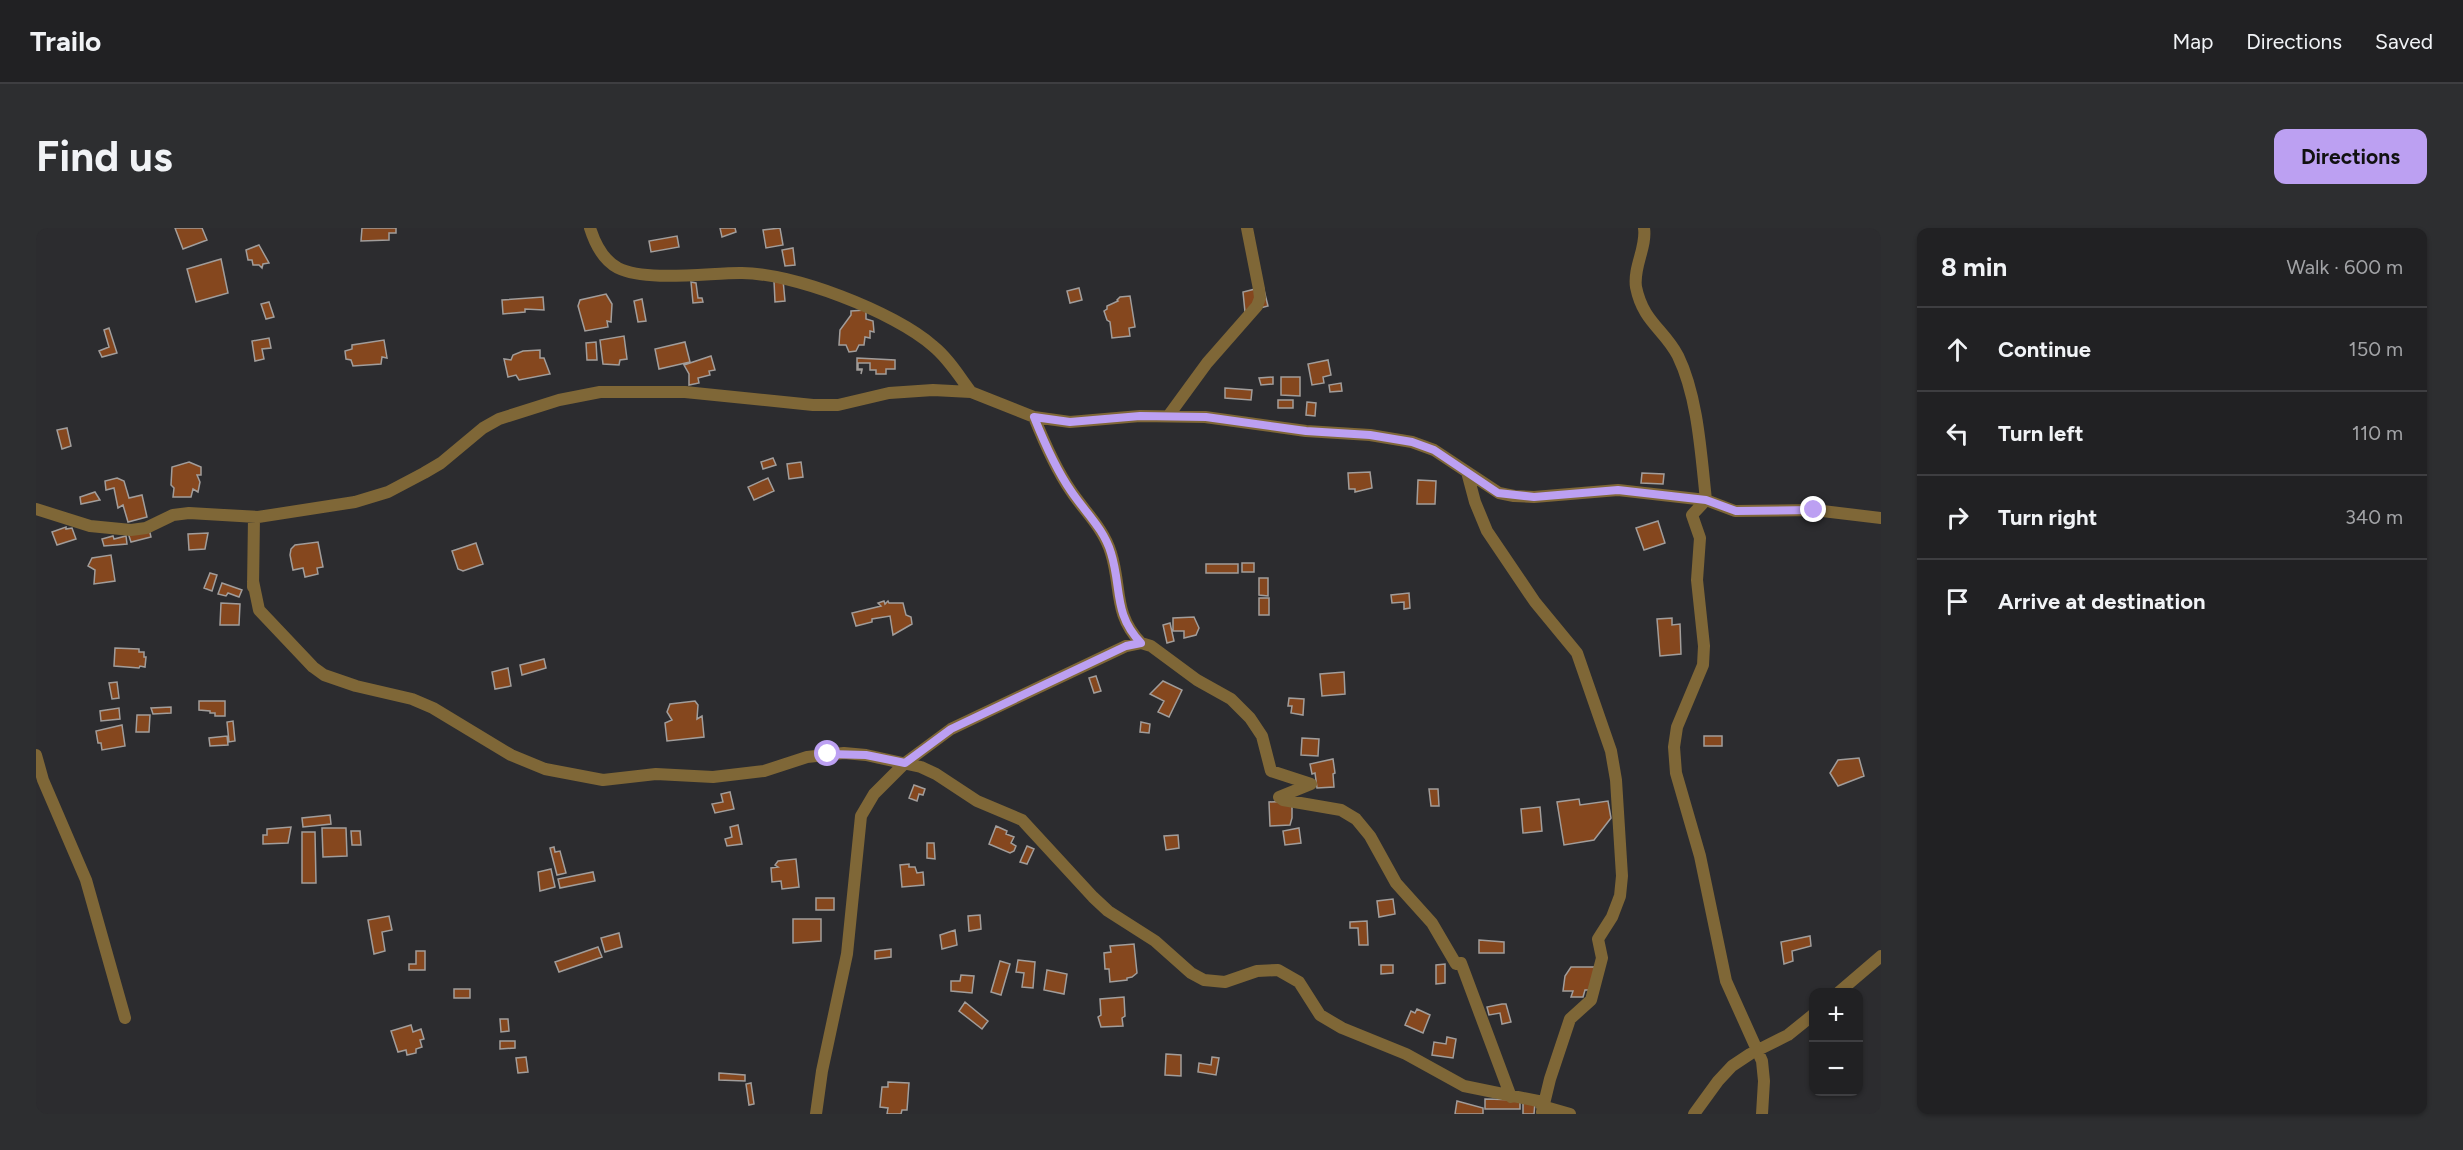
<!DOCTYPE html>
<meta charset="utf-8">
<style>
body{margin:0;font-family:Figtree,sans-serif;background:#2d2e30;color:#f1f3f6}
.controls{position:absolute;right:18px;bottom:18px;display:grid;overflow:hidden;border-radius:12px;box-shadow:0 2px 4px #0004}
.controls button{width:54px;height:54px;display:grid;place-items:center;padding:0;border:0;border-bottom:2px solid #3e3e41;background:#212123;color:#f1f3f6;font:30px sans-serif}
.stop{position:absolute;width:18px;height:18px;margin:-14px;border:4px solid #bca0f2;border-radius:50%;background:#fff}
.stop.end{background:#bca0f2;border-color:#fff;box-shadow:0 2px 6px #0008}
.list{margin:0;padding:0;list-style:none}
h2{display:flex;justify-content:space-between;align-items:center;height:78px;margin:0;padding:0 24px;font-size:26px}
h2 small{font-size:20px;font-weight:400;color:#a2a3a6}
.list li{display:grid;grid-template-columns:39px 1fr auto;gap:18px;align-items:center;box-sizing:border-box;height:84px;padding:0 24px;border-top:2px solid #3e3e41}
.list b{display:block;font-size:22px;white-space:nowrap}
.list em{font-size:20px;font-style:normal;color:#a2a3a6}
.icon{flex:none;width:33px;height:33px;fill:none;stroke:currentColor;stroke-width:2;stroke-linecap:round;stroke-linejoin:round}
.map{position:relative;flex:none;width:1845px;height:886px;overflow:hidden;border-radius:12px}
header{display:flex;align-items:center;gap:36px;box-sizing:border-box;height:84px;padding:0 30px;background:#212123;border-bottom:2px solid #3e3e41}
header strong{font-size:28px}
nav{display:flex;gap:33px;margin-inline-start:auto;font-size:21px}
.intro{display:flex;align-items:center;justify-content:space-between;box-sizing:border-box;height:144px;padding:0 36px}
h1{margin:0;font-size:42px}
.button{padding:15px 27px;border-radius:12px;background:#bca0f2;color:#111;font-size:21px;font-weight:700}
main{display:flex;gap:36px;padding:0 36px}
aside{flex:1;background:#212123;border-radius:12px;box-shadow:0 2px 4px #0004}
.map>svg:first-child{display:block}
.building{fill:#85471e;stroke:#a19d9b;stroke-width:1.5}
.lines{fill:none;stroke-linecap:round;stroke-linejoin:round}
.street{stroke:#7f6737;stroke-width:12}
.route{stroke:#bca0f2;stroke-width:8}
</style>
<header>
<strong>Trailo</strong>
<nav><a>Map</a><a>Directions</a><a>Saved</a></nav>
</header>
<div class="intro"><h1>Find us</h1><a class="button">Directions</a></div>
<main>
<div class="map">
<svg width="1845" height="886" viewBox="0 0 1845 886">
<rect width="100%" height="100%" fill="#2c2c2f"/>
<path class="building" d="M139,0H166L171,12L147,21Z
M326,0H360V5H353V12L325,13Z
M684,0H699L700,4L686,9Z
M744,0L747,17L730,20L727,2Z
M641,8L643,19L615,24L613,13Z
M223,17L233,35L227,36L226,40L223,37H217L216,32H212L210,22Z
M757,20L759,37L749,38L746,22Z
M185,31L192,65L160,74L151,41Z
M747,52L749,73L739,74L738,53Z
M655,54L660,55L662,70H666L667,74L657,75Z
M1226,54L1232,78L1209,84L1207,64L1219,61Z
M1043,60L1046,72L1034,75L1031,63Z
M570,66L576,76L575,94L571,93L572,99L549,103L542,78L544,72Z
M1094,68L1099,99L1093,100L1094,108L1076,110L1074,94L1071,92L1068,83L1071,81V78L1082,73L1081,72L1084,69Z
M507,69L508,82L489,81V84L467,86L466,72Z
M606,71L610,93L602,94L598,73Z
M233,74L238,89L230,91L225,76Z
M830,82V91L837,93L838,104L834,103V110L829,109L828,117H823L820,123L813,124L810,117H803L804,102L815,87V83Z
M73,100L81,125L66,129L63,123L73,119L68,102Z
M588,108L591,131L584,132L583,137L567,136L564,112Z
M233,110L235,120L226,121L228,131L219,133L216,113Z
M348,112L351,130L346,129L345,136L317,138L315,132L310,131L309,123L316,121V117Z
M560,114L561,132H551L550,115Z
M649,114L654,134L623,141L619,121Z
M504,122V130H508L514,146L483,152L480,147L472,149L468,131L475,132L477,127L487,123Z
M675,128L679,142L673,143L674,147L662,150L663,155L653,157V146L648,137Z
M821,130L859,132V141H850V146H840V142H834V135H822V141H826L825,146L826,142H821Z
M1292,132L1295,147L1287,149L1288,155L1276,157L1272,136Z
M1237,149V156L1225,157L1223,150Z
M1245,149H1264V168L1245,167Z
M1305,155L1306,163L1294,164L1293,157Z
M1189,160L1216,162L1215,172L1189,170Z
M1242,172H1257V180H1242Z
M1271,174L1280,175L1279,188L1270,187Z
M31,200L35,218L26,221L21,202Z
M737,230L740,237L727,241L725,234Z
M153,234L165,239V247H161L164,254L162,264L157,261L155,269H137L138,260L135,257L136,239Z
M765,234L767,249L753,251L751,236Z
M1334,244L1336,260L1319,264V261H1313L1312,245Z
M1606,245L1628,246L1627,256L1605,255Z
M81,250L88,253L93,270L106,267L111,289L92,294L87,277L82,280L78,260L70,262L69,253Z
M732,250L738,263L718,272L712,259Z
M1382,252L1400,253L1399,276H1381Z
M59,264L64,272L45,276L44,269Z
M1622,293L1629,315L1608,322L1600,300Z
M112,297L115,309L95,314L92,305Z
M30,299V301L36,300L40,311L21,317L16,304Z
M172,305L169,321L153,322L152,306Z
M77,308L78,311L90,308L91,316L68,318L66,311Z
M282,314L287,339L281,340L282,346L269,349L267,340L257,342L254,327L255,321L259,317Z
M440,315L447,336L427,343L422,341L416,323Z
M75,327L79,353L58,356L59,342L52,338L56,330Z
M1206,335H1218V344H1206Z
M1170,336H1202V345H1170Z
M174,345L181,347L176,363L168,360Z
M1223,350H1232V368L1223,367Z
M186,355L206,362L203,369L192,365L190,368L182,366Z
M1373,365L1374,380L1368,381V374L1356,375L1355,367Z
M1223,370H1233V387H1223Z
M848,373L849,376L852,373L853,375H867L870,387L875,389L876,396L857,407L854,388L836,391V394L820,398L816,385L845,378L842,375Z
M185,375L204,376L203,397H184Z
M1158,389L1163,400L1160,407L1148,410V403H1137V390Z
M1636,390V397L1644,396L1645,426L1624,428L1621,391Z
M1134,395L1138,413L1131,415L1127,397Z
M79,420L103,421V424H108V429H110L109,439L104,438L103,440L78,438Z
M508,431L510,440L486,447L484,437Z
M472,440L475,458L459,461L456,444Z
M1308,444L1309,466L1286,468L1284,446Z
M1060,448L1065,463L1058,465L1053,450Z
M1127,453L1146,462L1133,489L1122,484L1128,473L1114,466Z
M81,454L83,470L76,471L73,455Z
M1253,470L1268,471L1267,487L1255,485L1256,478H1252Z
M163,473H189V488H179V485H174V483L163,482Z
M659,473L662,477L661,491L666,488L668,509L631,513L629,495L636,492L631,484L634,476Z
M135,479V485L117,486L115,480Z
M83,480L84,491L65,493L64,483Z
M101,487H114L113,504H100Z
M197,493L199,513L193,514L191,494Z
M1105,494L1114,496L1113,505L1104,504Z
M86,497L89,518L66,522L65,515H62L60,503Z
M191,508L192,517L174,518L173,510Z
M1668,508H1686V518H1668Z
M1266,510L1283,511L1282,528L1265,527Z
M1823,530L1828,548L1802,558L1794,545L1802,532Z
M1297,531L1299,545L1297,546L1298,559L1281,560L1279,545L1276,546L1274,536Z
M878,557L889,561L887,567L883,566L881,573L873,570Z
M1393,561H1402L1403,578H1395Z
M694,564L698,581L679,585L676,576L687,574L685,566Z
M1543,571L1544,577L1572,573L1575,590L1558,612L1528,617L1521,574Z
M1256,573V590L1254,597L1234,598L1233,574Z
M1504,579L1506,603L1487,605L1485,581Z
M294,587L295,596L267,599L266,590Z
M702,597L706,616L691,618L689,611L696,609L694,599Z
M960,598L971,603L970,606L978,609L975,615L980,618L978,623L974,625L953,616Z
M255,599L252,615L227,616V607H231V601Z
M286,600H310L311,628L287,629Z
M1263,600L1265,615L1249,617L1247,603Z
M315,603H324L325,617H316Z
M266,604H279L280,655H266Z
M1142,607L1143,620L1130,622L1128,608Z
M891,615H898L899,631L891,630Z
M991,618L998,621L991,636L984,634Z
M518,619L519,624L524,623L530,645L521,647L514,620Z
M760,631L763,659L746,661L745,653L736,654L735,640L742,639L739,637L742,633Z
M873,636V639H879L881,645L887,644L888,657L866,659L864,637Z
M515,641L519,659L504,663L502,644Z
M557,644L559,653L524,660L522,651Z
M780,670H798V682H780Z
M1357,671L1359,686L1343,689L1341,673Z
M944,687L945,701L933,703L932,688Z
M353,688L356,702L346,704L349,723L338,726L332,692Z
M757,691H785V713L757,715Z
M1331,693L1332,717H1323L1322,700H1314V694Z
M919,702L921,717L906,721L904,707Z
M583,705L586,719L569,724L565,710Z
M1774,708L1775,718L1756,723L1757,733L1748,736L1745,714Z
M1443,712L1468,714V725H1443Z
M1098,716L1101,745L1096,749L1091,750V752L1074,754L1073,741H1069L1068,725L1075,724L1074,718Z
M562,719L566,729L523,744L519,734Z
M855,721V729L839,731V723Z
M380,723H389V742H373V736H380Z
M982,732L999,734L997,760L986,759L988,745L980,744Z
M964,733L974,736L965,767L955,764Z
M1409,736V755L1400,756V737Z
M1345,737H1357V745L1345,746Z
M1535,739H1559L1554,762H1549L1547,769H1535L1537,763H1527L1529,748Z
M1011,742L1031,746L1028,766L1008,762Z
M925,747L938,748L936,765L915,763V753H924Z
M418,761H434V770H418Z
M1088,769L1089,788L1086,790L1087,798L1065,799L1062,789L1065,787L1064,771Z
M929,774L952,793L946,801L923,783Z
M1466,776H1470L1475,794L1466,796L1464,785L1453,787L1451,779Z
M1381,781L1394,787L1387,805L1369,797L1375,783L1379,785Z
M464,791H472L473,803L465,804Z
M375,797L377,804L385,801L388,811L384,812L386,819L380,821V825L371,827L370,822L362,824L355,803Z
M1411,809L1420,811L1417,830L1396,827L1398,814L1410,816Z
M464,813H479V820L464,821Z
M1130,826L1145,827V848L1129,847Z
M490,829L492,844L482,845L480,830Z
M1176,829L1183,830L1180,847L1162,844L1163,835L1175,837Z
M683,845L709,847V853L683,852Z
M852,854L873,855L871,882H866L865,886H851L852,880L844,879L846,859H852Z
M715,855L718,876L713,877L710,856Z
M1449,871L1484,872V881H1449Z
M1421,873L1447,880V886H1419Z
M1487,873L1499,874L1498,886H1487Z"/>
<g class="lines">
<path class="street" d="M554,0C559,16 567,32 582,40C610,54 672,45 704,45C755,44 859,84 897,118C912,130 923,148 935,164
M1608,0C1611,19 1597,39 1600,59C1607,94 1628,101 1642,128C1662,169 1665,227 1670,272L1656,287L1664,310L1661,352L1668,418L1667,437L1641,499L1638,519L1640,545L1664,628L1690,753L1726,833L1728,853L1726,886
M1133,187L1171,135L1221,78L1224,70L1223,61L1211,0
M998,189C1008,214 1019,240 1035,263C1049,284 1068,301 1075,325C1086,360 1077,386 1105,415
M1431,244L1439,274L1451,303L1499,374L1541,425L1575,523L1580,552L1586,648L1584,668L1576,689L1562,711L1566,730L1555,772L1534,791L1514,851L1506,884
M0,281L54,298L95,302L110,300L137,287L153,285L222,289L319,274L352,264L388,245L405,235L447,200L463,191L523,172L564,164H649L777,177H802L853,165L897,162L935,164L998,189L1034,194L1104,188L1169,189L1270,203L1334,207L1376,214L1398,222L1463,265L1478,268L1498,269L1582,262L1670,272L1699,283L1778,282L1845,290
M217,353L223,382L277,439L288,447L320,458L376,471L397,480L475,527L509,541L567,552L620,546L677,549L728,543L771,529L808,525L830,527L885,539L900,546L941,573L986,592L1057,669L1072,683L1119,713L1155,745L1168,752L1189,754L1221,743L1242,742L1263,754L1284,787L1306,800L1370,826L1428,858L1502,873L1506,878L1534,886
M217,359L218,289
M0,527L7,552L50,652L89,790
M1803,764L1845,728
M780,886L786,843L811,726L825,588L838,566L869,535L915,501L1090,418L1105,415L1115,418L1161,452L1195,471L1214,490L1226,508L1235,543L1275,556L1243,569L1247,572L1305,582L1320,591L1334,608L1360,655L1396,695L1420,736L1425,735L1475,869
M1658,886L1682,853L1696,838L1714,826L1752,807L1778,786"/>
</g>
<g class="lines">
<path class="route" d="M792,526L830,527L869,535L915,501L1090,418L1105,415C1077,386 1086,360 1075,325C1068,301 1049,284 1035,263C1019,240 1008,214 998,189L1034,194L1104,188L1170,189L1270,203L1334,207L1376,214L1398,222L1462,265L1498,269L1582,262L1670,272L1700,283L1778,282"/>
</g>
</svg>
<div class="controls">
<button>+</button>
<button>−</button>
</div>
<div class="stop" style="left:792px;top:526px"></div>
<div class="stop end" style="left:1778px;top:282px"></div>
</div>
<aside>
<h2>8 min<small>Walk · 600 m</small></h2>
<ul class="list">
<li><svg class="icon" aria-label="ahead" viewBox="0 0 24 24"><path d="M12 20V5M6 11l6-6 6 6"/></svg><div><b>Continue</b></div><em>150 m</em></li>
<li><svg class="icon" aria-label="left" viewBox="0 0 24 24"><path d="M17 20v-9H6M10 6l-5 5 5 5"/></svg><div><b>Turn left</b></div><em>110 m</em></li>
<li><svg class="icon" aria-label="right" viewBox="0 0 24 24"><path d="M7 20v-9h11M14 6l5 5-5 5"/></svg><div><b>Turn right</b></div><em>340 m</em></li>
<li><svg class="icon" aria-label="arrive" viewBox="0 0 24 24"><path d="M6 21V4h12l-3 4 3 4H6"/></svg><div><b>Arrive at destination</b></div></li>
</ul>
</aside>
</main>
